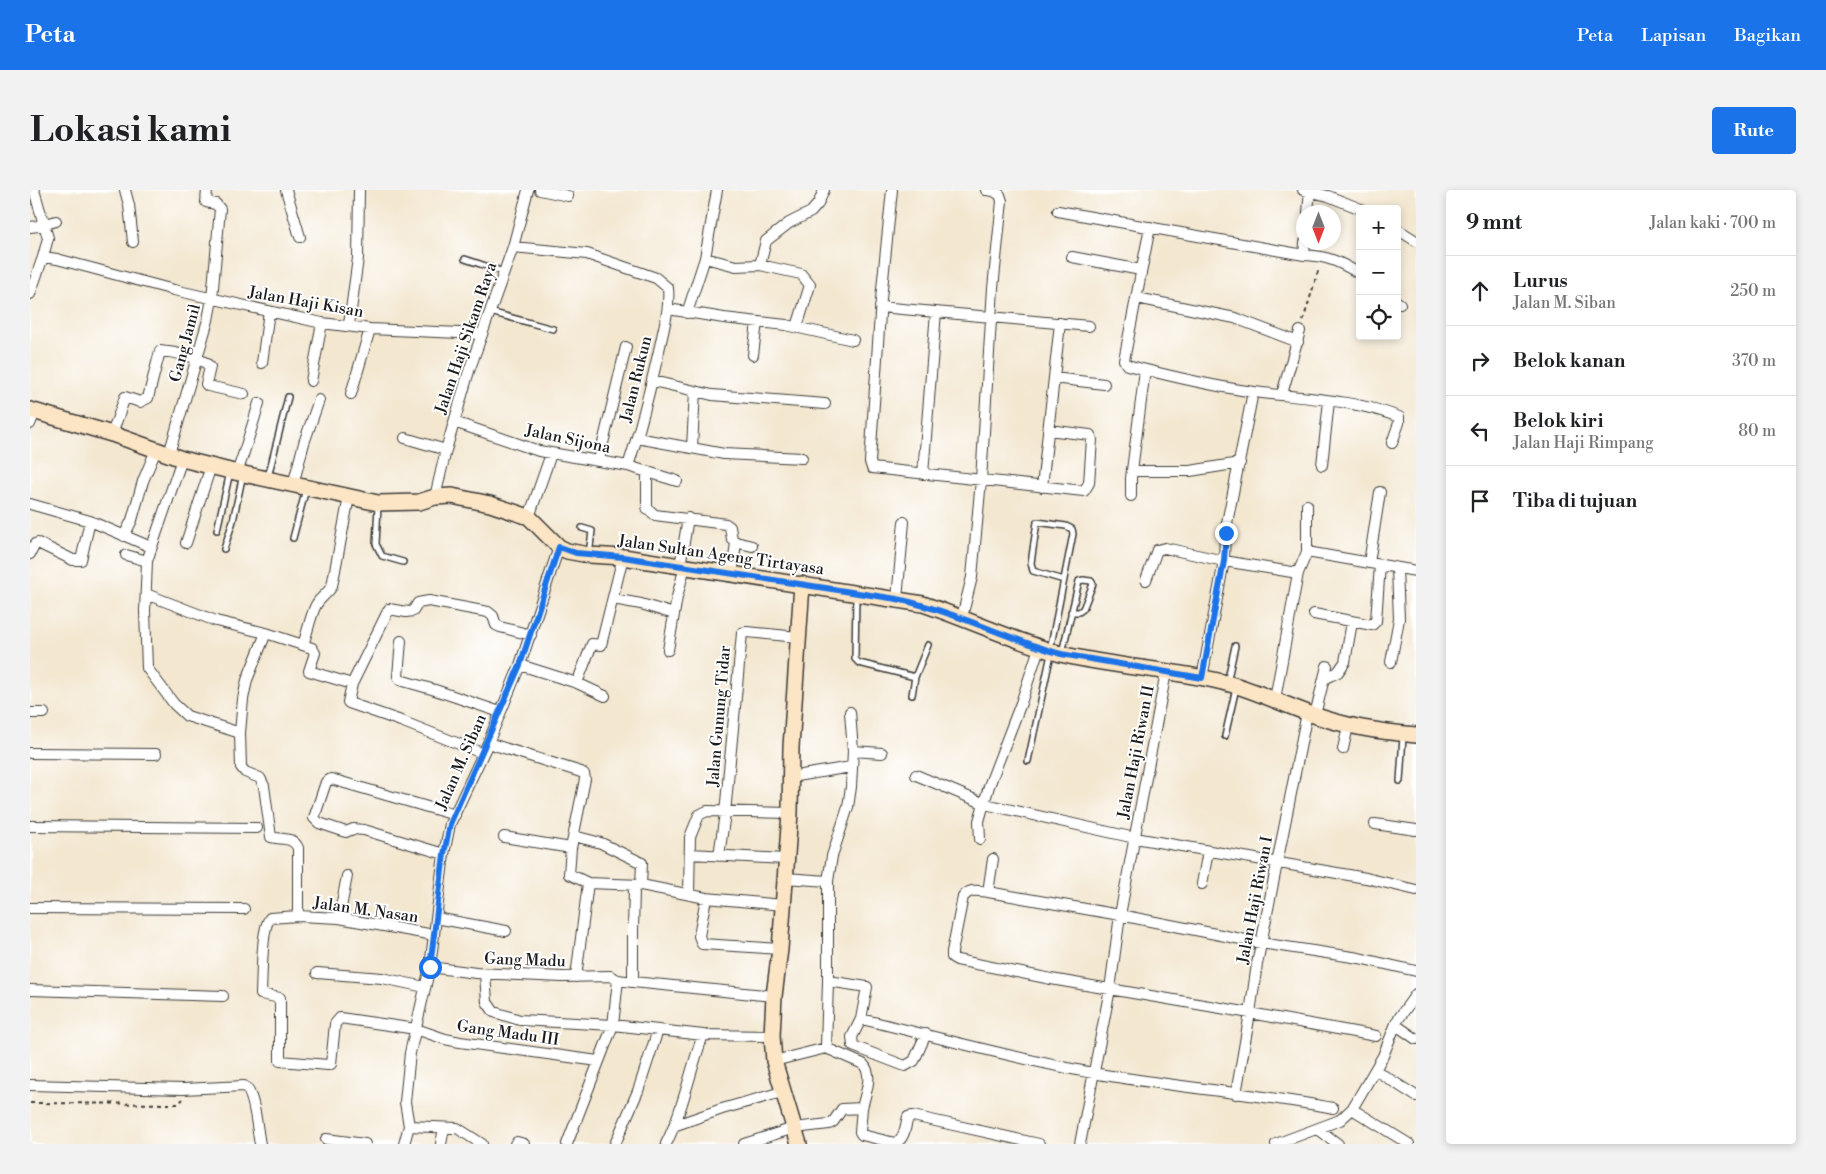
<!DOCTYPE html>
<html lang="id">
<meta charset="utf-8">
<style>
body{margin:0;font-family:"Libre Bodoni",serif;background:#f2f2f2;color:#202124}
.controls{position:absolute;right:15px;top:15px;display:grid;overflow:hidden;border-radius:5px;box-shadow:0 2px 8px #0003}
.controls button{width:45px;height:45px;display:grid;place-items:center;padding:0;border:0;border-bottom:1px solid #e0e0e0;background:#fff;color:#202124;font:25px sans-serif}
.compass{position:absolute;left:1266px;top:15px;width:45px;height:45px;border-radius:50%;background:#fff;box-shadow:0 2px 8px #0003;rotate:180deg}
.stop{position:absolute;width:15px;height:15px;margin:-11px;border:4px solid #1a73e8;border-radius:50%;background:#fff}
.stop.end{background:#1a73e8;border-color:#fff;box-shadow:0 1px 5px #0008}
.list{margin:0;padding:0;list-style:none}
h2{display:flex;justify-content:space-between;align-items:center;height:65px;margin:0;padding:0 20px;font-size:21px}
h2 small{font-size:16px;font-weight:400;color:#757577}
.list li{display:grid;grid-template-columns:32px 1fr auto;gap:15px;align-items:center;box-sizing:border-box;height:70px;padding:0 20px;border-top:1px solid #e0e0e0}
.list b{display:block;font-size:19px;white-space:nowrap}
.list p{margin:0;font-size:16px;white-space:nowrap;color:#757577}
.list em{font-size:16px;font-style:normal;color:#757577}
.icon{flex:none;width:28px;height:28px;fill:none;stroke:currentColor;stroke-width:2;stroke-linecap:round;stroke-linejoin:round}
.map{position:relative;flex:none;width:1386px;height:954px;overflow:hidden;border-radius:5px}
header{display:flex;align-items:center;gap:30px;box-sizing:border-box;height:70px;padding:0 25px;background:#1a73e8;color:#fff}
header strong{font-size:24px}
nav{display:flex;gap:28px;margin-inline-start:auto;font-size:18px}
.intro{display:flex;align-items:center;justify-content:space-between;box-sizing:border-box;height:120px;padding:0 30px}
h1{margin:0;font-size:35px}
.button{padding:12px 22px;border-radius:5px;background:#1a73e8;color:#fff;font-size:18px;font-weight:700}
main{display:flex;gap:30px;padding:0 30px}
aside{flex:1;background:#fff;border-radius:5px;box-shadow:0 2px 8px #0003}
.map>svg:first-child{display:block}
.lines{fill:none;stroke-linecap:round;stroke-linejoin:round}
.lane-casing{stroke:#3c3a37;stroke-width:8}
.street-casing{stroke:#3c3a37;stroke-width:12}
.secondary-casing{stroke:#3c3a37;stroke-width:18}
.path{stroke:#3c3a37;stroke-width:2;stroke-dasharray:4 4;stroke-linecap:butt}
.lane{stroke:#fff;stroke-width:5}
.street{stroke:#fff;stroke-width:10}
.secondary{stroke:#fce5c4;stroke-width:15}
.route{stroke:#1a73e8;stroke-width:6}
.labels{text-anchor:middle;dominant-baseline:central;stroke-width:4;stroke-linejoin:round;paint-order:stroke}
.street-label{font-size:16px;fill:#1c1c1c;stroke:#fff}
</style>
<header>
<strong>Peta</strong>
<nav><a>Peta</a><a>Lapisan</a><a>Bagikan</a></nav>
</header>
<div class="intro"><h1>Lokasi kami</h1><a class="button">Rute</a></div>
<main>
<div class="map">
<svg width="1386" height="954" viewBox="0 0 1386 954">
<rect width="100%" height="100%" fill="#fff"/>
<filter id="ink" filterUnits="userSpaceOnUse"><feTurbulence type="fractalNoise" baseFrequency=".02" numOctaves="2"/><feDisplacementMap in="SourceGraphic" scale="10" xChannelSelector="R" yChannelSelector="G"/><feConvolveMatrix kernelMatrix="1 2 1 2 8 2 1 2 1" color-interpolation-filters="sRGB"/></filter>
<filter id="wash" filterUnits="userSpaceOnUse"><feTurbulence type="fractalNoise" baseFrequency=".0096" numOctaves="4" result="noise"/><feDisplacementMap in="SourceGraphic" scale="20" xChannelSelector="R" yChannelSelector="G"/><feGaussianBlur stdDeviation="1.12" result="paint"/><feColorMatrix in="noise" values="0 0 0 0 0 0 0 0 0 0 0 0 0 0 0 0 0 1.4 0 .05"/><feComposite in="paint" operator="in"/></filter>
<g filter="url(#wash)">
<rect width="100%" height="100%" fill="#f3e7d0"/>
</g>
<g filter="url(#ink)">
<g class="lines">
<defs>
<path id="lane" d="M435,69L474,82
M460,122L523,139
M238,287L258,207
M348,316L346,354L352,366L373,372
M552,338L562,341L559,364
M187,340L200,282
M263,348L276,299
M194,359L203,331L213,284
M826,406L825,469L829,473L885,487
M1020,460L1043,344L1042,339L1036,336L1007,332L1001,373L1003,381L1034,390
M1032,463L1049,391L1053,390L1061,391L1063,394L1053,419L1049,422H1041
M1197,493L1205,456
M882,505L885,487L898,455
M1195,546L1206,498
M998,571L1021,464
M1370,591L1373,547"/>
<path id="street" d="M95,0L99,15L103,52
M256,0L270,47
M510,0L538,6
M862,0L851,109L840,272L842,278L1054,301L1059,293L1062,249L1060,245L1018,240
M1273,0L1298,6L1331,19
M1028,21L1274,65C1298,66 1310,72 1330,84
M1278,22L1280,0
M15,34L26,31
M0,37L9,36L14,30
M1120,37L1094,170L1097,175C1139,186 1181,196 1224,202C1272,208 1323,209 1369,227V233L1362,253
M1367,39L1386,51
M483,57L557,64L626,88L638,98C640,117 634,137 630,156C621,196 611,237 598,276
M1274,65L1275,52
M13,67L27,69L144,100L292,133L340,139L452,144
M1042,67L1111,80
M675,68L706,76L730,75L771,84L780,95L767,137
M730,75L736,51L759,33L781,22L788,14L794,0
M0,104L13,67L18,48L4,0
M1107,108L1205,128L1268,152
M1367,112L1370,114
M850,117L1059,136
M638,119L694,128L756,135L823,150
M657,123L675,68L687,0
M319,135L328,68L329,0
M723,165L727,132
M232,173L239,121
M1024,188L1074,194
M281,191L292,133
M623,191L682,205L795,214
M321,204L340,139
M1252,204L1270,141
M424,232L509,261L598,276L647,291
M0,234L5,222
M82,244L95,207L110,212L118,208L130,161C143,162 173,167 180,177L176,194L178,196L214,204
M375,248L416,260
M607,248L694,264L772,268
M662,258L665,201
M139,264L178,130L182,109L190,19L186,14L176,12L177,0
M152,269L117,371L115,421L117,478L144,514L157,526L210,543L211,577L215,582L230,588L234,596L241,647C251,650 263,646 268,658V726
M569,270L596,157
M1292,275L1299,211
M617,281V318L625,325L696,334L700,337L702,349L706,352L722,356
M1102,281H1160L1210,273
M207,283C215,260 222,237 229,213
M893,284L906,122
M263,295L274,253L289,210
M1012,297L1030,133
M1101,306V288L1115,180
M405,307L416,260L439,181L483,57L498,0
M0,314L60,331L121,357
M499,327L521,264
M94,346L102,330L113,291L126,260
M156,353L181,276
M1277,362V315
M0,364L5,354L8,353L43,370H51L60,331
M96,365L117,371
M1339,373L1350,302
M650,376L658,328
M702,385L706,352
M1116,390L1127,360L1135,358L1194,371L1268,383
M116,404L186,431L236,443L282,458L285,463L279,481L322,494L318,512L319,513L371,531L452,563
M583,409L611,414L644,424
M867,409L874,332
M1284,424L1342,435L1346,431L1350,375
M932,427L942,387L951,290L963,98L972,11L970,5L964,1L956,0
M371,451L368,486L370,490L405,500L470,522
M273,455C277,444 281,424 286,415C291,406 297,405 302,396L319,307
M638,460L647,407L655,376
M1361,472L1369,429L1367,379
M490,475L547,493L575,506
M1172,488L1194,371L1195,343L1223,202
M1294,489L1308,482L1315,472L1322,432
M547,493L562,454L571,455L593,367
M322,494L359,419L376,422L383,421L388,413L399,411L458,422L463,426L466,435L470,437L501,445
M1245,509L1268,383L1277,362L1386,381
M820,522L823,561L821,597L818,617L802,666L798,691V791L837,797L831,829C908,847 985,869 1063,883C1143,897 1223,903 1303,918
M0,523H14
M1285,525L1297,476
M210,543L213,509L217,490L236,443
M458,553L551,582L554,584L555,589L541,658L539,684L558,693L611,695L676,708L753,715
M1313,559L1318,536
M823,561L852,563
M0,563L126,564
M886,585L955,614L1105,648L1336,688L1386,700
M760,587L821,577
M1345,634L1386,640
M0,636L227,638
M544,646L571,653L612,673L611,695
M474,647L541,658
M950,649L949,631L959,596L991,513L1009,458
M414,664L334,640L323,639L316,642L289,633L284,628L296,592L301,589L425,625
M660,664L756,669
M689,666L695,623L712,443L717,442L768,447
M755,688L798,691
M1172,694L1178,661
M958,702L963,669
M659,704L660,647L669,625L677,621L760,623
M676,708L669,746L672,754L750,759
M0,718L214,719
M309,728L317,686
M406,728L476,741
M404,745L309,728L268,726L240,728C231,738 232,789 231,804L250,808V871L298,875L301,874L305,834L310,828L386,839L415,849L430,852L568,871
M400,777L446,783L532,787L580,786L588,790L603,792L744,806
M287,783L352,788L395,797
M455,784L457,812L464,822L490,830L583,835L673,845L742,846
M546,787L558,693
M798,791L796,858L833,874C844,885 835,904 832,918
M603,792V739L604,699L607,696
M0,800L193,806
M831,829L822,847L823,856L875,876L884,871L896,844
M1366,835L1386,849
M1346,846L1220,823L1021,789L927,770L922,767V762L933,707C940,698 948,701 958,702L1090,725L1231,753L1329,768L1386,781
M744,871L796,858
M1345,880L1386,906
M0,895L153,899L214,896C225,902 227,941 230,954
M1206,904L1220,823L1227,774L1277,523
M1322,919L1379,954
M646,935L692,919L752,902
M379,936L427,938L452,954
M1288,939L1308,954
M296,949L335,954
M374,954L379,936L375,912L380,863L400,777L414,664L420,634L458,553L490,475L529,357
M411,954L414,938
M485,954L487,952L494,954
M537,954L583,835L588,790
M585,954L608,901L628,840
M636,954C653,920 660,881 673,845
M714,954L764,938L799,934L803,932L812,919L832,918L830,942L832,945L865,953C875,949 875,937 878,927L883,926L1009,954
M1050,954L1080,799L1090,725L1136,482
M1246,954L1310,930L1322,919L1353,866L1367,831L1386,804"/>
<path id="secondary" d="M0,220L82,244L152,269L200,281L348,313L389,312L405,307L422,306L460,314L499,327L529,357L537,361L559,365L593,367L893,414C940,430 984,451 1031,464C1087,478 1145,479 1200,494C1227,501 1252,514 1278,523C1316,537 1346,541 1386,545
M769,954L744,871L742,846L744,806L750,759L760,623L761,557L772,394"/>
</defs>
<use href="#lane" class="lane-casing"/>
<use href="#street" class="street-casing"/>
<use href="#secondary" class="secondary-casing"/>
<path class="path" d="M1273,131L1289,78
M0,913L148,914L153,909"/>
<use href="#lane" class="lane"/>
<use href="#street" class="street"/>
<use href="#secondary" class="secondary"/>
</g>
</g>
<g class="lines" filter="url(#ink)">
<path class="route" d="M400,777L414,664L420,634L490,475L529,357L546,363L593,367L867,409C924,421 975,448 1031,464L1172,488L1194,371L1196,343"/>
</g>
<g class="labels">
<g class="street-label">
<text transform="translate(276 112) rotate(10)">Jalan Haji Kisan</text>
<text transform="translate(436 148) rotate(-71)">Jalan Haji Sikam Raya</text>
<text transform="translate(155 153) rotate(-75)">Gang Jamil</text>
<text transform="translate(606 189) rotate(-76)">Jalan Rukun</text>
<text transform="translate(538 249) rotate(12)">Jalan Sijona</text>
<text transform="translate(691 365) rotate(8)">Jalan Sultan Ageng Tirtayasa</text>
<text transform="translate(689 526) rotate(-85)">Jalan Gunung Tidar</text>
<text transform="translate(1106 562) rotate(-79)">Jalan Haji Riwan II</text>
<text transform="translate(431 572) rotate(-66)">Jalan M. Siban</text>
<text transform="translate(1225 710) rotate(-79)">Jalan Haji Riwan I</text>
<text transform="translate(336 720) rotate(8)">Jalan M. Nasan</text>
<text transform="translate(495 770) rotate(2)">Gang Madu</text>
<text transform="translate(478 843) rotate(8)">Gang Madu III</text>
</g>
</g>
</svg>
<div class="controls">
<button>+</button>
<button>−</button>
<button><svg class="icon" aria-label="locate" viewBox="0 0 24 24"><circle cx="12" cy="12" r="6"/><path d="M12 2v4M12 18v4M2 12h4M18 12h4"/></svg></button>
</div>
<svg class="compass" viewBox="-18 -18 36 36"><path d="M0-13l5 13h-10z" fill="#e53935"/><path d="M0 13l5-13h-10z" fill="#757577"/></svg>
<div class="stop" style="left:400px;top:777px"></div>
<div class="stop end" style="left:1196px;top:343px"></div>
</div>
<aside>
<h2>9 mnt<small>Jalan kaki · 700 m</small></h2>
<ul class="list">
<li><svg class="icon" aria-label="ahead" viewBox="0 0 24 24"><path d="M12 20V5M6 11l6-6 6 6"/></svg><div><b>Lurus</b><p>Jalan M. Siban</p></div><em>250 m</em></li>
<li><svg class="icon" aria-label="right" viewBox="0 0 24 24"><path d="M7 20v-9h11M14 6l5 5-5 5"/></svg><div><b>Belok kanan</b></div><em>370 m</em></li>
<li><svg class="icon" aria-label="left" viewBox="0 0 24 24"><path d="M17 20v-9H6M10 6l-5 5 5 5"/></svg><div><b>Belok kiri</b><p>Jalan Haji Rimpang</p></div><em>80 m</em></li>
<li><svg class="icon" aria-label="arrive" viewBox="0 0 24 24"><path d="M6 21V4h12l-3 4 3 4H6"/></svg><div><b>Tiba di tujuan</b></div></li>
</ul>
</aside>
</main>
